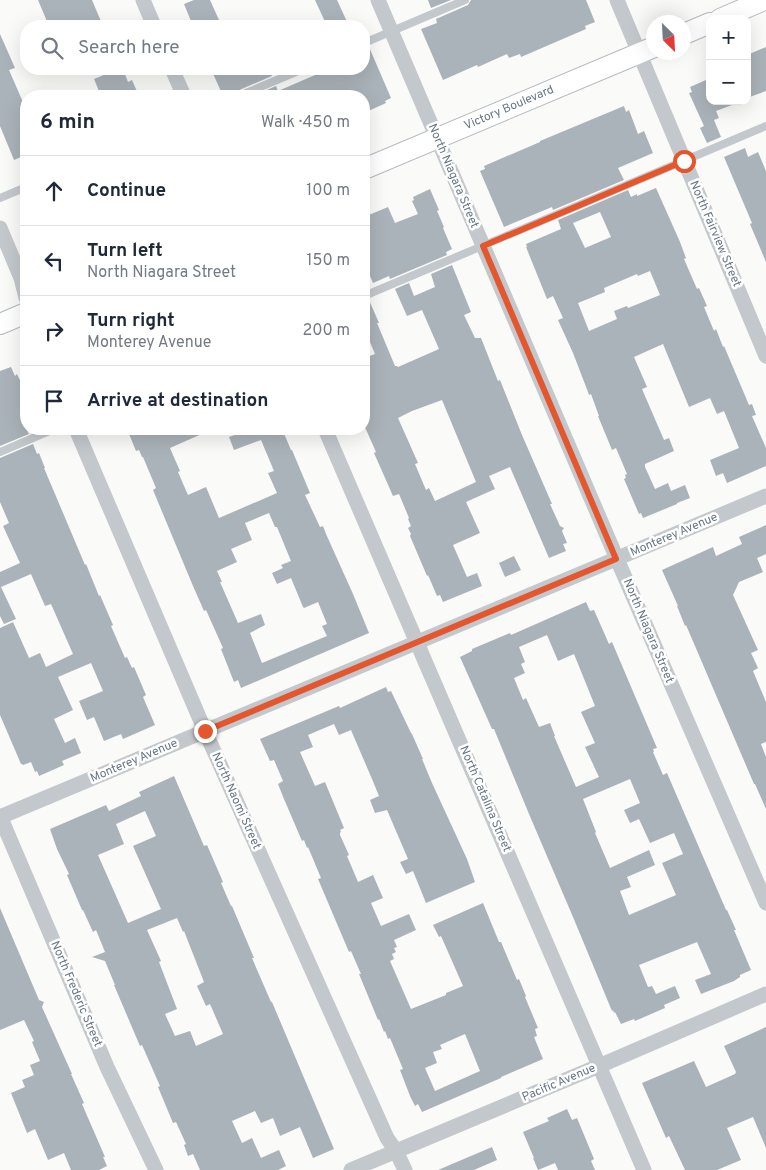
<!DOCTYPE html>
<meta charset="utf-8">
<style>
body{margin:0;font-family:Overpass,sans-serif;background:#f2f2f3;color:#1f2937}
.controls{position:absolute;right:15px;top:15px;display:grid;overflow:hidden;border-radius:10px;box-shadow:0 5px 20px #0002}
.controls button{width:45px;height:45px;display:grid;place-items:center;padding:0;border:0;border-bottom:1px solid #e0e1e3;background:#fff;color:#1f2937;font:25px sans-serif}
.compass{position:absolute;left:646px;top:15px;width:45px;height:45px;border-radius:50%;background:#fff;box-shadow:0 5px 20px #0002;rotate:156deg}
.stop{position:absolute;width:15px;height:15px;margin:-11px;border:4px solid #e4572e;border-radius:50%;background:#fff}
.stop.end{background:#e4572e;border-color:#fff;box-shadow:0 1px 5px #0008}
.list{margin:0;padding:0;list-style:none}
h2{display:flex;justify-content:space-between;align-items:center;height:65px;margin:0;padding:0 20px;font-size:21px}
h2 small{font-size:16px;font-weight:400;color:#747a83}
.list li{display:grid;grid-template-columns:32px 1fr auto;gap:15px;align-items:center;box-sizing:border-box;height:70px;padding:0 20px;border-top:1px solid #e0e1e3}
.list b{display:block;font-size:19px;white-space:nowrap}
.list p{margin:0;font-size:16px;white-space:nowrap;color:#747a83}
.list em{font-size:16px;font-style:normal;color:#747a83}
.icon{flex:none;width:28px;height:28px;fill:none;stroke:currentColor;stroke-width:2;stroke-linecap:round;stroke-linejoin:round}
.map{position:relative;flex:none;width:766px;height:1170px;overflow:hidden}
.search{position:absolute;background:#fff;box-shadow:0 5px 20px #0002;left:20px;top:20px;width:350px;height:55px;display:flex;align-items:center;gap:12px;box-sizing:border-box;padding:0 18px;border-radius:20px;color:#747a83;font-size:19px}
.panel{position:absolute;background:#fff;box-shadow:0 5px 20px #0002;left:20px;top:90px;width:350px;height:345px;border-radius:20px}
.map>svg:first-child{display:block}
.building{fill:#aab3b9;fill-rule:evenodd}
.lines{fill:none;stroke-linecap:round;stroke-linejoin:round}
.secondary-casing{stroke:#b3babf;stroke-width:22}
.lane{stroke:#c3c8cc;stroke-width:8}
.street{stroke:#c3c8cc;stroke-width:15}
.secondary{stroke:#fff;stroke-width:20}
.route{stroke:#e4572e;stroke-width:6}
.labels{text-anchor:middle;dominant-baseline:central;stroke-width:5;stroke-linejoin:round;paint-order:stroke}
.street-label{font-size:12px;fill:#657683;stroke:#fff}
</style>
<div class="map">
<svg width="766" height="1170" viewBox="0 0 766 1170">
<rect width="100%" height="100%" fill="#fafaf8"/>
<path class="building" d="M38,0H92L103,26H49Z
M194,0H210L219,20L203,26H193L184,4Z
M315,0H337L349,26H327Z
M428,0H451L431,8Z
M471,0H586L595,22L585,26L586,29L521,57L520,54L509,58L507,54L478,67L477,65L443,80L421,29L437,23L436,19L468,5Z
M0,34L15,68L9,70L26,109V155L14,160L0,126Z
M369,47L391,98L385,101L386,103L364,113V96H253L276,86L278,91L329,69H364V49Z
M766,47V91L747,98V55Z
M118,69H123L128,82L132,80L139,96H101L94,79Z
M211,69H269L272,76L237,91L234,93L233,96H223Z
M706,80L710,88V101L740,102L716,111L719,118L714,120L721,137L707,143L700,128L704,126L689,93L692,92L690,87Z
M624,106L626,112L629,110L638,134L644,131L653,153L618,168L624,180L553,210L552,207L504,227L480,171L485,169L484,166L540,142V141Z
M745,148L748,157L758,152L766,171V262L750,224L752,223L724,157Z
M656,188L680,242L686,258L684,259L697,289L699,288L707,306L704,307L714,331L716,329L723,347L724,346L749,405L752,404L756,415L752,416L766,448V466L727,483L723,473L716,476L710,460L739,448L724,411L717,414L710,398L689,407L663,344L634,357L647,387L642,389L664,440L669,438L674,451L645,464V467L655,489L668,483L671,491L685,485L690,498L677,503V504L643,518L641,513L639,514L624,479L626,478L625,475L627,474L616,448L612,450L598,416H599L591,394L589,395L588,392L573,353L558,320L563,318L553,296L547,299L526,247H527L526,244L561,229L558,220L628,190L631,197L637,194V196ZM600,212L611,237L585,248L573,223ZM650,271L660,295L628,308L627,306L614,311L617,319L589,331L578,303L605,292L604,288L637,274L638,276Z
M430,189L439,210L437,211L444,227L443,228L452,249L446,252L447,255L390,279L389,276L373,283L364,262V217L388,207L395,223L418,214L412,201L414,200L413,197Z
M452,265L471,312L464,315L475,338H481L498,381L500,380L522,435L552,504H550L560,526L564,528L562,531L567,543L563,544L566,551L549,558L510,467L489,476L495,489L466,502L480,533L453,545L467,577L477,573L482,586L443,602L440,595L437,596L428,575L427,576L410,536L411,534L408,528L411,526L408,519L409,518L399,494L393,496L374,453L376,452L364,425V358L375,354L364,328V302L369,300L379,323H377L395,366H397L398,367L439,349L422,310L407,316L395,289L409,283L414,296L435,287L431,274ZM442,400L476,482L435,501L429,488L426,490L415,464L418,463L398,418L412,411Z
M11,367L15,376L17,374L23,387L20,388L26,402V429L29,434L0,446V371Z
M127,429H213L170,448L180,471L178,472L188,495L206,487L219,518L277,493L268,473L274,471L261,440L234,450L229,437L243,432L241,429H286L283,431L291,450H292L310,493L305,495L320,527L323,526L326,534L353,594L369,633L241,688L238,680L234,682L221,649L223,648L206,610L204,611L193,586L153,490L156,488L143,457H142L139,450L136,451ZM269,513L275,527H277L291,561L281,565L283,568L272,573L277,584L291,578L303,607L304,608L318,602L327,624L322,626L327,636L262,663L250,633L265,625L261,614L238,623L220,582H222L217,571L237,562L231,549L252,540L245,523Z
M33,444L37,454L39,453L45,468H44L85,565L86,564L99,596L100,595L113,625L111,626L125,658L127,657L132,668L134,667L146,695L143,697L155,725L123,739L121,734L104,741L94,717L87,720L79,701L103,691L91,663L72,671L58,677L73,710L54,719L65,743L75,738L81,753L62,761L64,765L39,776L37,771L35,772L31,762L23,765L22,764H21L0,715V628L13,622L29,658L40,653L46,667L73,654L51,604L45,606L31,574L1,587L16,619L4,624L0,616V572L20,563L3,526L9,523L0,502V458Z
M766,525V554L757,558L763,572L739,582L733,595L758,650L751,653L758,668L753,671L766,702V742L761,744L766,757V809L755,784H754L686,625L685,626L677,606H678L662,570L713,547L716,556L742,544L739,537Z
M514,556L521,570L505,577L499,563Z
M586,602L590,611L594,610L609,644L612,642L657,748L653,749L654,752H653L663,775L667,773L726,910H727L736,930H734L751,970L740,975V977L734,981L701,994L695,980L711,974L697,942L639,965L648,987L652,986L656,994L675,986L680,998L664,1005L665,1008L635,1021L634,1019L621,1024L615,1012L614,1013L613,1010L612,1011L573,917L529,814L494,729H492L460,657L472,651V649L510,633L511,635ZM547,635L558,661L574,654L595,706L581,712L595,743L585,747L599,777L576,787L554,736H555L550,723L539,727L526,698L523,700L514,678L525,673L521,664L525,662L519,647ZM630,779L640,803L624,810L630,823L639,819L650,843L674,833L683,854L662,863L676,895L629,915L620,891L631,887L627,877L655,865L649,850L610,868L595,833L596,832L583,799Z
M386,687L388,692L391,691L411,733L412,734L423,759H422L432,783L467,859L475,882L426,903L413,871L406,874L400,862L408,859L387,810L375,813L370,800L379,796L372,779L351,730L339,735L334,724L308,735L313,747L300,752L315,786L325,782L344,828L340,830L341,832L340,833V835L349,855L347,856L358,882L373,875L383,898L371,903L381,926L409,914L416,930L394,940L397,947L394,948L396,952L392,954L394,959L390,961L411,1009L446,995V993L463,986L441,936L439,937L433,925L483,903L499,942H501L517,980L519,979L526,996L525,997L538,1028L535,1029L537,1036L534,1037L543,1059L501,1077V1078L422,1112L418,1104L415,1106L410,1096L400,1070L403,1069L390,1038L388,1039L385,1031L384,1032L379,1019L378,1020L359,974H361L351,951L349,952L318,879L321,878L308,847L307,848L304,840L302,841L284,799L278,784L283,781L274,760L270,761L260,739L339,706L340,708ZM465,1034L480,1071L435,1091L425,1068L437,1063L433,1052L442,1049L440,1045Z
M174,776L204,846L207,845L223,882L221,883L231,906H232L254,958H252L271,1002H272L334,1149L313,1158L300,1127L280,1136L273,1118L261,1123L255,1111L232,1121L242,1143L252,1138L261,1158L279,1150L286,1166L278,1170H200L193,1154L188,1156L184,1145L186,1144L176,1122L173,1123L158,1087L160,1086L142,1045L140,1046L114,985H115L105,961L92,957L105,952L96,930L93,932L83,910H82L67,875L69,874L57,849L50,829L106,805L109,811L141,796L139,792ZM145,811L156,836L133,846L161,909L128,923L98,855L124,844L116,824ZM177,918L183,932L184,931L204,982L197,986L206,1006L210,1004L223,1034L196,1046L190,1031L175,1036L165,1014L177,1009L159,962L161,961L147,930Z
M0,908L39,1000L44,1002L42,1007L72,1074H71L84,1103L82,1104L105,1157H103L107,1166L99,1170H71L64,1153L48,1160L35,1129L27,1133L11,1093L25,1087L22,1080L34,1075L30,1065L40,1061L32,1042L34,1041L24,1020L0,1030Z
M766,1027V1148L753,1117L727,1128L741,1160L717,1170H685L669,1136L666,1138L642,1083L694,1061L706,1087L735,1074L736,1072L724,1046Z
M567,1109L572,1120L577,1118L594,1159L591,1161L595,1170H558L555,1163L538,1170L533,1158H534L523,1132L549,1121L547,1118Z
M492,1147L497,1160L474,1170H438Z"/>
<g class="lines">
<defs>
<path id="secondary" d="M720,19L764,0
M684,34L710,23
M364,169L654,47
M0,324L26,313"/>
</defs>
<use href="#secondary" class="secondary-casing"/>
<path class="lane" d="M364,43L465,0
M239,96L303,69
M0,198L26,187
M364,296L766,126
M0,452L54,429"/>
<path class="street" d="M143,0L154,26
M378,0L617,559L766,903
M617,0L766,356
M172,69L184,96
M0,228L21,278L26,298
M76,429L205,731L387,1138L396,1151L405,1170
M325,429L644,1170
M0,816L107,1067L156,1170
M0,817L766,496
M351,1170L599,1066L766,994"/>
<use href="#secondary" class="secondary"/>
</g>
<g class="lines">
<path class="route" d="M205,731L616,559L483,246L684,161"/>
</g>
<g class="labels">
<g class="street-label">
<text transform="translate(509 108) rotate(-23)">Victory Boulevard</text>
<text transform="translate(453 176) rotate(67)">North Niagara Street</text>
<text transform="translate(715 234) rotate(67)">North Fairview Street</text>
<text transform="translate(674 535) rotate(-23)">Monterey Avenue</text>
<text transform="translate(648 631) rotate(67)">North Niagara Street</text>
<text transform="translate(134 761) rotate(-23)">Monterey Avenue</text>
<text transform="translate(485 799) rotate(67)">North Catalina Street</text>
<text transform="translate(236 801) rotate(66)">North Naomi Street</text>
<text transform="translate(76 994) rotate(67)">North Frederic Street</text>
<text transform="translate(559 1083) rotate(-23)">Pacific Avenue</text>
</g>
</g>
</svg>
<div class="controls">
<button>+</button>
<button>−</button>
</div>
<svg class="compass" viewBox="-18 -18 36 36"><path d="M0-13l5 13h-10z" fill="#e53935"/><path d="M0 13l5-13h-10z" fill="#747a83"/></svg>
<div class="stop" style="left:684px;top:161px"></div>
<div class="stop end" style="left:205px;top:731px"></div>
<div class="search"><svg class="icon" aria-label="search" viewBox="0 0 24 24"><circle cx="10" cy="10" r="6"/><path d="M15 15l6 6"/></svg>Search here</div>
<section class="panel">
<h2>6 min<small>Walk · 450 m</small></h2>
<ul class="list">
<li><svg class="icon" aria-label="ahead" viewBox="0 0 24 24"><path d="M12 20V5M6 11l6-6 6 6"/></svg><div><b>Continue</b></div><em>100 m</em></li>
<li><svg class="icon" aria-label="left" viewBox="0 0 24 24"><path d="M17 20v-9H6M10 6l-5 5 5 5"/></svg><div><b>Turn left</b><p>North Niagara Street</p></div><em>150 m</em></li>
<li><svg class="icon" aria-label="right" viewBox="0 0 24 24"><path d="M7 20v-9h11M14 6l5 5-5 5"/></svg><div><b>Turn right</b><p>Monterey Avenue</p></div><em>200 m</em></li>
<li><svg class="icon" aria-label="arrive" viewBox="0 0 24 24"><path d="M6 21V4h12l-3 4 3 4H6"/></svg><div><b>Arrive at destination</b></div></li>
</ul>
</section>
</div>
